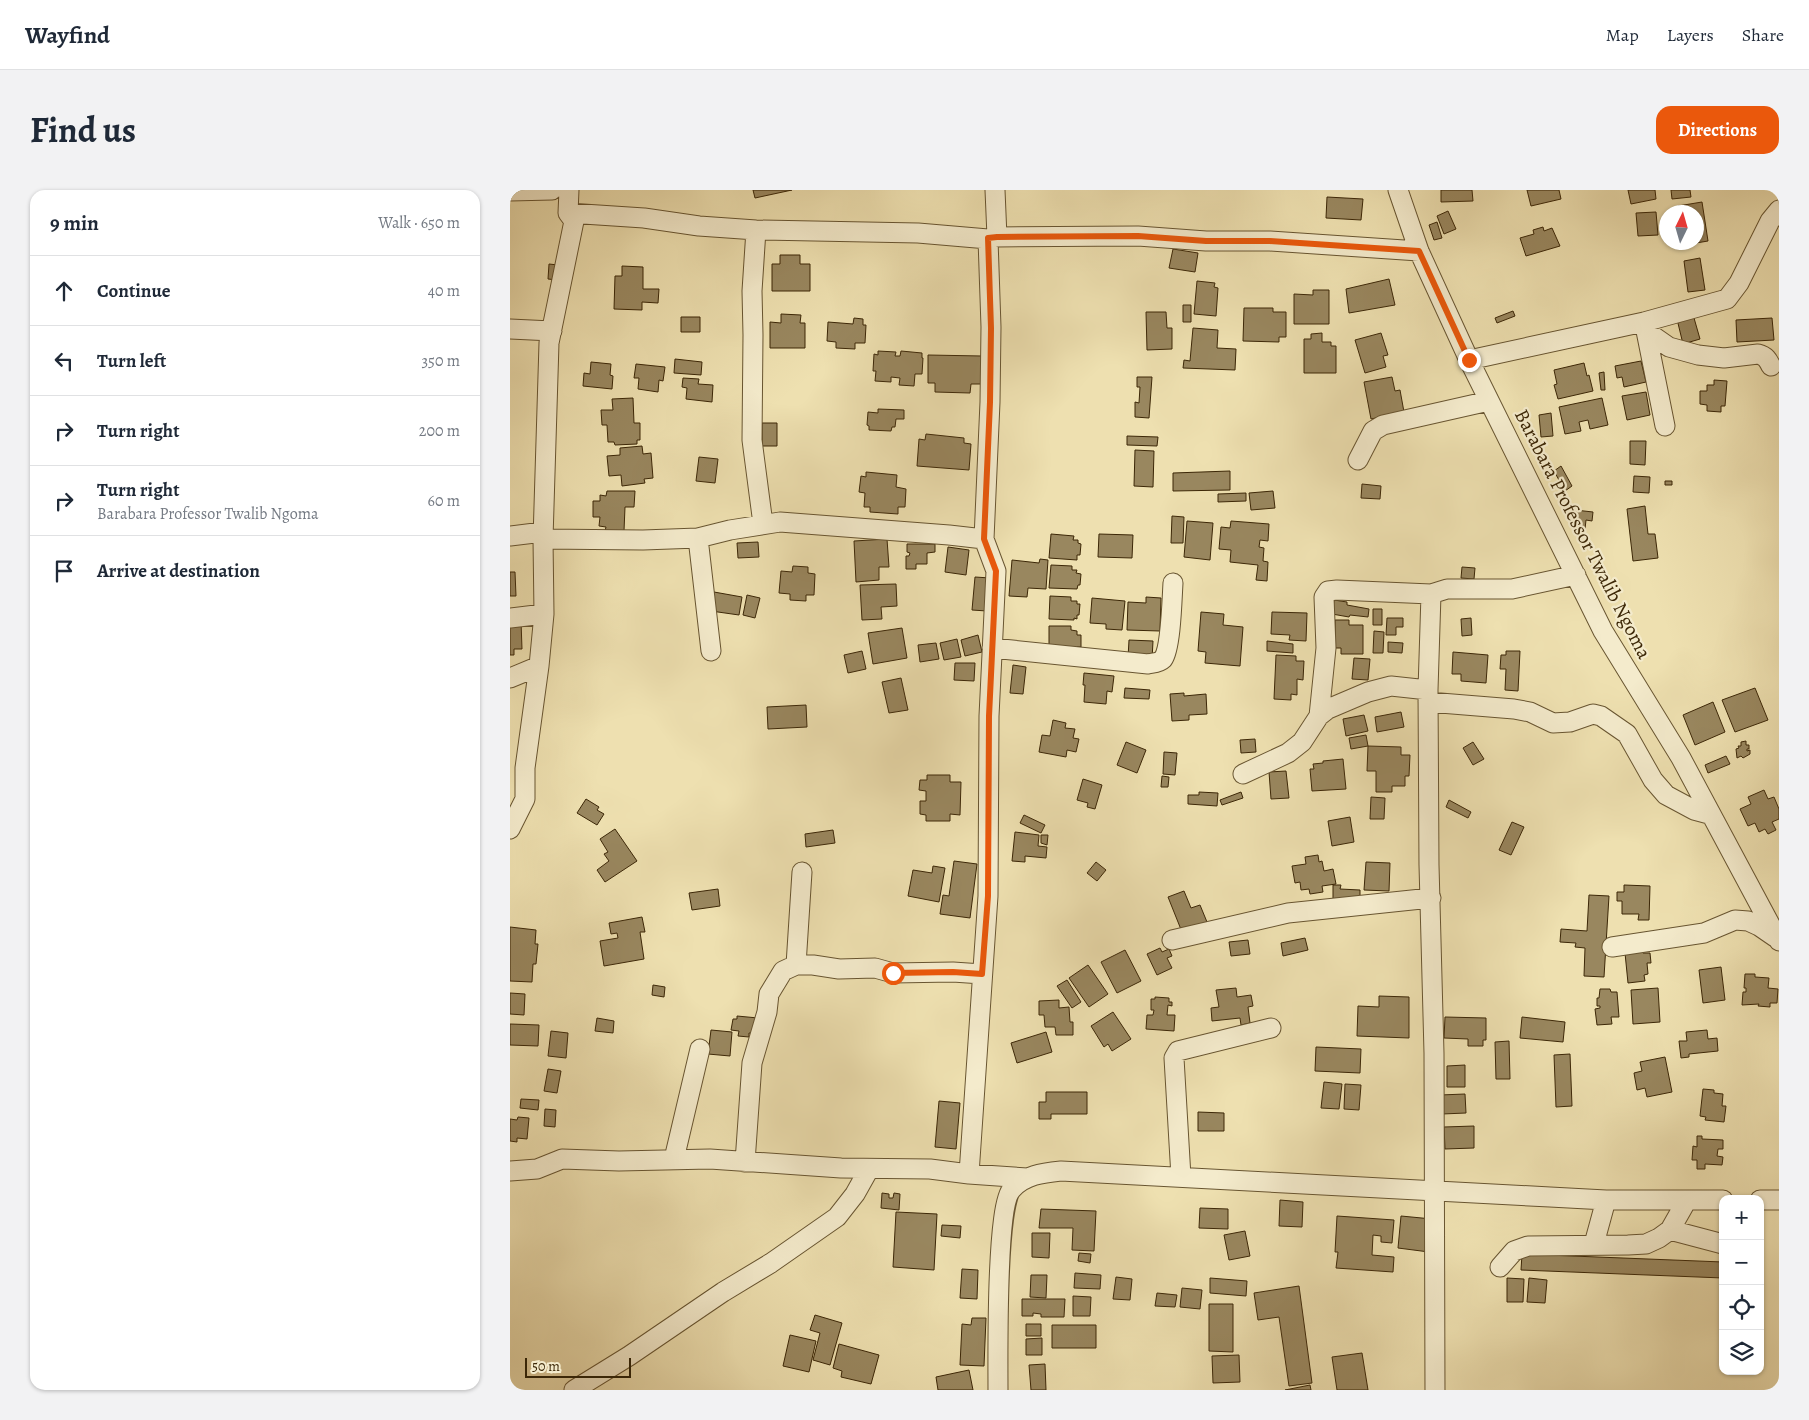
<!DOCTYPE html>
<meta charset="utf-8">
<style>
body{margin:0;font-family:Alegreya,serif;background:#f2f2f3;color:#1f2937}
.controls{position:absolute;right:15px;bottom:15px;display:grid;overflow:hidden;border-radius:10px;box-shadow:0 1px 4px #0004}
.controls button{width:45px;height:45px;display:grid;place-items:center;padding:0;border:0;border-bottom:1px solid #e0e1e3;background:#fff;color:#1f2937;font:25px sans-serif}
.compass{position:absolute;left:1149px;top:15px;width:45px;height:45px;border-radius:50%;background:#fff;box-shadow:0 1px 4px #0004;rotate:5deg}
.scale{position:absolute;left:15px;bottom:12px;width:106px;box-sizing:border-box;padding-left:5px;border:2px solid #3c2707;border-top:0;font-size:14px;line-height:18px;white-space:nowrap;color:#3c2707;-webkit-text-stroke:4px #f4ebcc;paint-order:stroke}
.stop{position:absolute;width:15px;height:15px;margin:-11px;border:4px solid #ea580c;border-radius:50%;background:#fff}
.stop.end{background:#ea580c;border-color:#fff;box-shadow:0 1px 5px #0008}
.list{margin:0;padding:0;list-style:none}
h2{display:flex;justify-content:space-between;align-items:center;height:65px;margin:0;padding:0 20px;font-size:21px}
h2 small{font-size:16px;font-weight:400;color:#747a83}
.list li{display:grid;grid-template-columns:32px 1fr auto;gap:15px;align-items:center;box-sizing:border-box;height:70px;padding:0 20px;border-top:1px solid #e0e1e3}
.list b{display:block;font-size:19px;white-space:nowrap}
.list p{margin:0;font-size:16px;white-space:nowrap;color:#747a83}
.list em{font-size:16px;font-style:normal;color:#747a83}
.icon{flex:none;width:28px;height:28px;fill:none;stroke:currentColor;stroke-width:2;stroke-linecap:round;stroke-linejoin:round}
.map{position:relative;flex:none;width:1269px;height:1200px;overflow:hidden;border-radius:15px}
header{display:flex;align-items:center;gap:30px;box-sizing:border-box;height:70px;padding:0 25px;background:#fff;border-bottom:1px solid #e0e1e3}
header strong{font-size:24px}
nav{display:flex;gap:28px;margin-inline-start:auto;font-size:18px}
.intro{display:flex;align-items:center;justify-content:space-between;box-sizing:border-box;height:120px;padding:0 30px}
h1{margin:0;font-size:35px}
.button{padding:12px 22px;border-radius:15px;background:#ea580c;color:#fff;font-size:18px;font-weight:700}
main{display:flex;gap:30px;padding:0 30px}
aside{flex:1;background:#fff;border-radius:15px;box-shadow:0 1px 4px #0004}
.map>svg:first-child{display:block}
.building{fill:#99875f;stroke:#3c2707}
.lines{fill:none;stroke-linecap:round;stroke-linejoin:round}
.minor-casing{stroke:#685531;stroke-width:21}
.minor{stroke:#f4ebcc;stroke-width:19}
.route{stroke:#ea580c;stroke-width:6}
.labels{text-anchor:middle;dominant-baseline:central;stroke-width:4.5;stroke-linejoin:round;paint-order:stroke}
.street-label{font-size:20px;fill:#3c2707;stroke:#f4ebcc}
</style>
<header>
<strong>Wayfind</strong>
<nav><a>Map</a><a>Layers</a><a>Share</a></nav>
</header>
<div class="intro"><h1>Find us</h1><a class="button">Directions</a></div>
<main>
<aside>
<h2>9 min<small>Walk · 650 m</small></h2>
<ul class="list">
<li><svg class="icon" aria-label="ahead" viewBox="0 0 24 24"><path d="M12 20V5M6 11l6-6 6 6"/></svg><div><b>Continue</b></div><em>40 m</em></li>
<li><svg class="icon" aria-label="left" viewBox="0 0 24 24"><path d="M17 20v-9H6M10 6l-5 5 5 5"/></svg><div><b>Turn left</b></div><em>350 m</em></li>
<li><svg class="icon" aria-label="right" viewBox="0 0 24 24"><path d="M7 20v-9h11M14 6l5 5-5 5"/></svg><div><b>Turn right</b></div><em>200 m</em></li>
<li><svg class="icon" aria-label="right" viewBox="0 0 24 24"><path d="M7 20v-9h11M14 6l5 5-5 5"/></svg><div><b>Turn right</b><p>Barabara Professor Twalib Ngoma</p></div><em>60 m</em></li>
<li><svg class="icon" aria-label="arrive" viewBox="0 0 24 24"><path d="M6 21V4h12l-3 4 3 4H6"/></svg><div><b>Arrive at destination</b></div></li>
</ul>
</aside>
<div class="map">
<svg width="1269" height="1200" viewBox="0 0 1269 1200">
<rect width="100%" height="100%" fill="#eee0b0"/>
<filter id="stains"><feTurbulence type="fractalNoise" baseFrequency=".004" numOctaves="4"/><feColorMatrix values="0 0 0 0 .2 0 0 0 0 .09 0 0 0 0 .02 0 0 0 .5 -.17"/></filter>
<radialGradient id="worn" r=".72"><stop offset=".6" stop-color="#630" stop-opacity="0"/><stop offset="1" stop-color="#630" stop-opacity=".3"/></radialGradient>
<path class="building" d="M243,0H282L245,8Z
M931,0H962L963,11L931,12Z
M1017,0H1049L1051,9L1021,16Z
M1118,0H1145L1146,9L1121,14Z
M1161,0H1180L1181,7L1162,9Z
M817,7L853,9L851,30L816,28Z
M1192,12L1198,51L1174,55L1173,52H1186V22H1169L1168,16Z
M938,21L946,39L934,44L927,26Z
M1146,22L1148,45L1128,46L1126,23Z
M927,32L932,48L924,50L919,35Z
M1033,37L1034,41L1042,38L1050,56L1016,66L1010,48L1024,44L1023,40Z
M663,59L688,63L685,82L659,78Z
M270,65H290V74H300V101H262V74H270Z
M1190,68L1195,100L1178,102L1174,71Z
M39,74L48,75L47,90L38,89Z
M112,76L133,77V99H149L148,113L132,112V120L104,119L105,86H112Z
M879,89L885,115L839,123L836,99Z
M687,91L705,93L704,97L708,98L706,126L684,124Z
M803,100H819V134H784V104L803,105Z
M673,115H681V132H673Z
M734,118H763V122H776V147H769V152L733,151Z
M1003,121L1005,126L987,133L985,128Z
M1182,121L1190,149L1173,154L1166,125Z
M636,122H656L657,138H662V159L637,160Z
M271,124L291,125L290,133H295V158H260V132L271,133Z
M171,127H190V142H171Z
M344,128L353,129V135H356L355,153H345V159L326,158V152L317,151L318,132L343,134Z
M1262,128L1264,150L1227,152L1226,130Z
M683,138L708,140L707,158L726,159L725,180L673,178L674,170L680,171Z
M812,143V152H821V156H826V183H794V149H801V144Z
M871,143L878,165L873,166L876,177L855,183L845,150Z
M368,161L386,162L385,166H390L391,161L412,163V168H413L412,184H405L404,196L389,195L390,188L381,187V192L365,191L366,181H363L364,164L368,165Z
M418,165L472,166L471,194H461L460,203L425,202V193H418Z
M165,169L192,172L191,185L164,183Z
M1131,171L1136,192L1114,197L1112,187L1107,188L1105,176Z
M81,172L101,174L100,185L103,186L102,199L73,196L74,183L80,184Z
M1074,173L1077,186L1079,185L1083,201L1048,209L1044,195L1047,194L1044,180Z
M126,174L155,177L153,191L149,190L148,202L128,199L129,188H124Z
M1094,182L1095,200H1091L1089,183Z
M627,187H642L639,228L625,227V212L629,213L630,197H627Z
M882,187L885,201L890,200L894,222L861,229L854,192Z
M173,188L189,189L188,194L203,195L202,212L176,209L177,198L172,197Z
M1204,190L1217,191L1215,216H1211V222L1197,221V215L1190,214V201H1197V195H1204Z
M1136,202L1140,225L1117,230L1112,206Z
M123,208L124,233H130V250H127V254L105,255L104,252H98L97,235H92L91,220H103L102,209Z
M1092,208L1098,235L1080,239L1078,230L1069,232L1071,241L1055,244L1049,217Z
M368,219L394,220V229H386L385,237H382L381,241L359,240V236L357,235L358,222L368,223Z
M1041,223L1043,246L1031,247L1029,225Z
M252,233H267V256H252Z
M416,244L454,248V253L461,254L459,280L407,276L409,249L415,250Z
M617,246L648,247L647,256L617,255Z
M1120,251H1136L1135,275L1120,274Z
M132,256L133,264L141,263L143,288L134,289L135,293L112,296L111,285L99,286L97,266L110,265V258Z
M625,260L644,261L643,297L624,296Z
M189,267L208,269L205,293L186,291Z
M1051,276L1062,296L1055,301L1044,281Z
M720,281V300L663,301V283Z
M356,282L387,285L386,297L396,299L395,317H388V324L360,322V317H354L355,303L349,302L351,286L356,287Z
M1124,286L1140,287L1139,303L1123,302Z
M1155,291H1162V295H1155Z
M852,294L871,296L870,309L851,308Z
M97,301H125L124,317H115L114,341H95L96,337L89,336L90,327H83V311H90V305L96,306Z
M763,301L765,318L741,320L739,303Z
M736,303V311L708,312V304Z
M1135,316L1138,344H1145L1148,368L1123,371L1117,319Z
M1065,320L1083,322L1082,331L1076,330L1075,339L1064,338Z
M662,326L674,327L673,353H661Z
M677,331L703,333L700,370L674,367Z
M721,331L759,334L758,351L750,350L749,357L754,358L753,371L758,372L757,391L746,390L748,375L720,372L721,360L709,359L711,337L720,338Z
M541,344L564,346L563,350H568V353L571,354L570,365H567V370L539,368Z
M589,344L623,345L622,368L588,367Z
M377,349L379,377H369V390L346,392L344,351Z
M248,352L249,367L228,368L227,353Z
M397,354H425V362L417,363V374H406V379H396V366H399L400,363L397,362Z
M438,357L459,360L456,385L435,382Z
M530,369L538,370L536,399L518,398L517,407L499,406L502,370L529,373Z
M541,375L562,376V380H567L566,383L571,384L570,395H568L567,399L539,398Z
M283,376L298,377V383L305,384L304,405H296V411L280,410V404L269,403L271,381L282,382Z
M952,377L965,378L964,389L951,388Z
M0,382H5L6,406H0Z
M465,387L480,388L477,421L462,420Z
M386,394L387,416L371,417L372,429L352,430L350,395Z
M204,402L232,407L229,425L201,421Z
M237,405L250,408L245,428L233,425Z
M540,406L561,407V411H567V414H570L569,425H567V429L564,428V430L539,429Z
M636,407L651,408L650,441L617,440L618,412L636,413Z
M582,408L615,411L612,440L596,439V434L580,433Z
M824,410L837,412V415L859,419L858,427L840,425L839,427L822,424Z
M863,419H872V435H863Z
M691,422L714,424L713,435L733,437L730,476L695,473L696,462L688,461Z
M762,422L797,423L796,451L779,450L780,445L761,444Z
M877,428H893V437H886V445H876Z
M961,428L962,445L952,446L951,429Z
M825,430H839V435H853V464H831V458H825Z
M11,431L12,459H4V465H0V432Z
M539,436H561V440L567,441V445H571V457H567V460H539Z
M392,438L397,468L363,474L358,443Z
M864,441L874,442L873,463H863Z
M468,445L472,462L455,466L451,450Z
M447,449L451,467L434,470L430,453Z
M619,450L643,451L642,470L618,468Z
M757,451L783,454V463L757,461Z
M878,452L893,453L892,463L878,462Z
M426,453L429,469L410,472L408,455Z
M352,461L356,479L338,483L334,465Z
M996,461H1010L1008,501L995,500L996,479H990L991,465H996Z
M943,462L978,465L976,493L951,491V484H942Z
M766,465L786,466V471H794L793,490L787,489V505L781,504V510L764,509Z
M844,468L860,469L858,490L842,489Z
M445,473H465L464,491L444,490Z
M503,475L516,477L513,504L500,503Z
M574,483L604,486L602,502L597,501L596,514L574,512L575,495H573Z
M391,488L398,520L379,523L372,492Z
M615,498L640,500L639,509L614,508Z
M1245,498L1258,530L1225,542L1212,510Z
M674,503V506L696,504L697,524L679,525V530L662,531L660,504Z
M1203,512L1215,542L1185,555L1173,525Z
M296,515L297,537L258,539L257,517Z
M891,522L894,537L867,542L865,527Z
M854,525L858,541L836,546L833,529Z
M543,530L556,533L555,538L565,539L563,548L569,549L566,562L557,560L556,567L529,562L532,545L540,546Z
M856,545L858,556L841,559L839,548Z
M745,549L746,562L731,563L730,550Z
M1236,551V555H1239V559H1237V561L1240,560V564L1233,568L1231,566L1227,568L1226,559L1229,558L1228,556H1231V552Z
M616,552L636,560L627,583L607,575Z
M963,552L974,569L963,575L953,558Z
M858,556L891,557V565H900L899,586H895V596H882V602H866V581H857Z
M654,562L667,563L665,585L653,584Z
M1216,566L1220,574L1198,583L1195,575Z
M833,569L836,599L802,601L800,579H804L803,574L813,573V571Z
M776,581L779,608L761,609L759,582Z
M417,585H440V592H451L450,625L440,624V631H416V625L410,624V611H416V601L409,600L410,590H417Z
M652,586L659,587L658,597H651Z
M573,589L592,595L585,619L577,617L578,613L567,610Z
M1254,600L1258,609L1264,607L1269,619V629L1262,632L1266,640L1258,644L1255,639L1249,642L1245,633L1238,636L1230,619L1241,614L1238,607Z
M689,602L708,603L707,616L678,614V605H689Z
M731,602L733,608L712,615L710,610Z
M861,607L875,608L874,629H860Z
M76,609L89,617L87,620L94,624L87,635L67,623Z
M939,610L961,622L958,628L936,617Z
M514,625L535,635L531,643L510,633Z
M840,627L844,652L822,656L818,631Z
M1002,632L1014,637L1001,665L989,660Z
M105,639L127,671L95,692L87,680L99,671L94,664L98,662L90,649Z
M323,640L325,653L296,657L295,644Z
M505,642L529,645L528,656L537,657L536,668L515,666V672L502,671Z
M531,645H538L537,655L531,653Z
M808,665L809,672L812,671L814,681L823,679L826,694L812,696L813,702L800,704L799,699L791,700L790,692L785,693L782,676L796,674L795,667Z
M444,671L467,674L460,728L430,724L433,705L439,706Z
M586,672L596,680L587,691L577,683Z
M856,672L880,673L879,701L854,700Z
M423,676L435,678L429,712L398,706L403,680L422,683Z
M823,695H831L830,699L850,700V710L823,709Z
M1114,695L1140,696L1139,730H1128L1129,724H1112V711H1107V702H1114Z
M208,699L210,716L182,720L179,703Z
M674,701L681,718L690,715L697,732L672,742L658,707Z
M1079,705L1099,706L1094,787L1074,786L1075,758L1065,757L1066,753L1050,752L1051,739L1077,741Z
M132,727L135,742H130L134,769L94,776L90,751L108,748L107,743L101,744L99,733Z
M0,737L26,740L25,754H28L26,774H23L22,792L0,791Z
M795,748L798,760L773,766L771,753Z
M738,750L740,764L721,766L719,752Z
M650,758L652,762L659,759L662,766L657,768L662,778L647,785L637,764Z
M615,760L631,791L607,803L591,772Z
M1132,762L1133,763H1140L1141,773H1137L1138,784L1134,785L1135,791L1118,793L1115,763Z
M578,775L598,804L579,817L559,788Z
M1211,777L1215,810L1193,813L1189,780Z
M1235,784H1245V787L1259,788L1258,798L1268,799L1267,813H1260V817L1248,816L1249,814L1232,815L1233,802H1236V798H1234Z
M557,790L571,812L562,818L547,796Z
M143,795L155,797L154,807L142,805Z
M726,798L727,807L741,805L743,816L738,817L740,833L731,835L730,828L702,831L701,818L709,817L706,800Z
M1148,798L1150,832L1123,834L1121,800Z
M1090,799H1100L1101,802H1107L1109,827H1101L1102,834L1087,835L1085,819L1090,818V816H1087V808H1089Z
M0,803L15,804L14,825L0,824Z
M869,806L899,807V848L847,846L848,816L869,817Z
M645,807L659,808V812H662V816L658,815L657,825H665L664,841L636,839L637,825H643L644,820H641V809H645Z
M549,810V818L559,817L560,832H563V845H546L545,837H535L534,825H529V811Z
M603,822L621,849L602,861L598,854L594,857L581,836Z
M227,826L248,828L247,844L239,843V847L228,846L229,841L221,840L223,829H227Z
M935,827L976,828V850H973V856H958V849L934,848Z
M1012,827L1055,832L1053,852L1010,848Z
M87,828L104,831L103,843L85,841Z
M0,834L29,835L28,856L0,855Z
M201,840L222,842L220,866L198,864Z
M1197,840L1198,849L1207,848L1208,861L1179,864V867L1171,868L1169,851H1177L1176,842Z
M41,841L58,843L56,868L38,866Z
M536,842L542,862L507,873L501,853Z
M999,851L1000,889H986L985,852Z
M806,857L851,859L850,883L805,881Z
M1060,864L1062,916L1046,917L1044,865Z
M1155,867L1162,902L1137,907L1135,898L1127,900L1124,883L1132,881L1130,872Z
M955,875V897H937V876Z
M38,879L51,881L47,903L34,901Z
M814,892L832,894L829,919L811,918Z
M835,894L851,895L849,920L834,919Z
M1193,899L1204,900V903L1213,904L1212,916H1216L1214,932L1195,930L1196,927L1190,926Z
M536,902H577V924H541V929H529V912H536Z
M955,904L956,923L932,924L930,905Z
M11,909L29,910L28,920L10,918Z
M429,911L450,913L446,959L425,957Z
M35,919L46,920L45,937L34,936Z
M688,922L714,923V941H688Z
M8,927L19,928L17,949L7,948V952L0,951V929L7,930Z
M964,936V958L935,959L934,937Z
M1187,946H1192V949L1213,950V959H1208L1207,966L1213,967L1212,975L1195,974V979H1187V970H1182L1183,956L1187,957Z
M372,1003L379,1004V1008H383L384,1003L390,1004L389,1020L371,1018Z
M770,1010L793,1012L792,1037L769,1036Z
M690,1018L718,1019V1039L689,1038Z
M531,1019L586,1021L584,1061L562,1060L563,1038H529Z
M386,1022L427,1024L424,1080L383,1077Z
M827,1026L884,1030L882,1053L871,1052V1046L863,1045L862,1065L884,1067L883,1082L826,1078L828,1062H825Z
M891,1026L922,1029L919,1062L888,1058Z
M432,1035L451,1036L450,1048L431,1046Z
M735,1041L740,1066L719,1070L714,1045Z
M522,1043H540L539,1068L522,1067Z
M569,1063L581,1064L580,1073L568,1071Z
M1012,1064L1213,1072V1088L1011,1080Z
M452,1079L468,1080L467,1109L450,1108Z
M565,1083L591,1085L590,1099L564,1098Z
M521,1085H537L536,1108L520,1107Z
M606,1087L622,1089L620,1110L603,1109Z
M700,1088L737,1091L736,1106L700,1103Z
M997,1088L1014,1089L1013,1112H997Z
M1019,1088L1037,1090L1035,1113L1017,1112Z
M789,1096L802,1193L779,1196L769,1127L748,1130L744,1103Z
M672,1098L692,1100L690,1119L670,1117Z
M647,1103L667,1105L665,1117L645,1116Z
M563,1106L581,1107L580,1126H563Z
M512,1109H555L554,1127H531V1124L523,1123V1126H512Z
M699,1114H723V1162L699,1161Z
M305,1125L332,1133L320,1175L303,1170L310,1143L300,1140Z
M462,1128H476L474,1176L450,1175L452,1134L461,1135Z
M516,1134H531V1146H516Z
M542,1135H586V1158H542Z
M280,1145L306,1151L299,1182L273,1176Z
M532,1148V1165H516V1149Z
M329,1154L369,1165L361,1194L331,1187L332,1181L323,1178Z
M852,1163L858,1200H827L822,1167Z
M729,1165L730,1192L703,1193L702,1166Z
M535,1174L536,1200H521L519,1175Z
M459,1180L463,1200H428L426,1187Z
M800,1195L801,1200H775Z"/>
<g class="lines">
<defs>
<path id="minor" d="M485,0L487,47
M888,0L909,61L959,170L1093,441L1171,568L1269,751
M0,1L42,0
M58,23L134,28L189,36L246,40L408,43L478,49L487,47L628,46L696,51H760L909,61
M246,40L242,101L243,145L242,250L253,334
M1135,136L1155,236
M0,139L42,141
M1136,141L1159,157L1188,165L1214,168L1248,164C1256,166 1258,170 1261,176
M959,170L1134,132L1217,109L1229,93L1260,31L1269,20
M848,270L863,241L873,235L979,211
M0,346L33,342
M188,348L201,461
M33,349L133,350L188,348L220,340L270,332L439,345L474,349L486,381L479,526L478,706L459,984
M474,349L480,212L481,137L478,49
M921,404L918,500L919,675L924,863L925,1200
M0,428L34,424
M482,458L638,474C643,473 649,473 653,469C661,458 662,408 663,393
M0,488L29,476
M918,512L1004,519L1020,522L1043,533L1060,532L1083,524L1091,526L1117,544L1143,590L1156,605L1184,620L1199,624
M809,526L816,458L814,407L818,401L827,400L921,404L937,399H1002L1066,385
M733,584L778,563L792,552L809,526L818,519L858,502L881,496L918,500
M0,639L15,609V578L29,476L34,424L33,349L39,153L64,31L58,23L59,0
M662,750L778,723L921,708
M1102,757L1194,743L1225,730L1238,731L1249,736L1265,747
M286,775L292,682
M164,969L190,859
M235,972L242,873L257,822L259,804L273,781L286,775H303L329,779L365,778L383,783L443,782L472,784
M0,981L27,979L52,969L109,971L200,969L331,978L420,979L459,984L517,988
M671,987L664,868L668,861L761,838
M1250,1010H1269
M1160,1040L1213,1054
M1084,1054L1096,1010
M990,1077L1004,1061L1018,1056L1118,1055L1136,1054L1149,1048L1160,1040L1177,1010
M64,1200L119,1166L213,1102L261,1073L327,1027L345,1004L359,979
M488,1200C488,1170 486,1015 502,999C515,985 532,983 551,981L1040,1007L1096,1010H1213"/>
</defs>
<use href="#minor" class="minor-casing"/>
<use href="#minor" class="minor"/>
</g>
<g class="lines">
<path class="route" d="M383,783L443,782L472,784L478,706L479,526L486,381L474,349L480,212L481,138L478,48L487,47L628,46L696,51H760L909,61L959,170"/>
</g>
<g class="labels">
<g class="street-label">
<text transform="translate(1073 344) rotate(63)">Barabara Professor Twalib Ngoma</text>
</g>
</g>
<rect width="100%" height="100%" filter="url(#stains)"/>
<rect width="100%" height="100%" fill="url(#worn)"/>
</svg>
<div class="controls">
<button>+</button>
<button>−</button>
<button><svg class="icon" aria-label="locate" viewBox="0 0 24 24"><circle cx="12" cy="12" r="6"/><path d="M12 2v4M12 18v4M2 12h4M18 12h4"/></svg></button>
<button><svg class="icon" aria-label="layers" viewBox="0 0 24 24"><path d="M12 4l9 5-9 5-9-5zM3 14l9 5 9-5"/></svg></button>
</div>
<svg class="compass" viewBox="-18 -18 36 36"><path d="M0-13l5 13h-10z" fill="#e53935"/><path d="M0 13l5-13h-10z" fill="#747a83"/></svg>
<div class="scale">50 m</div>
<div class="stop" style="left:383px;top:783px"></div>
<div class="stop end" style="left:959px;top:170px"></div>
</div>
</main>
